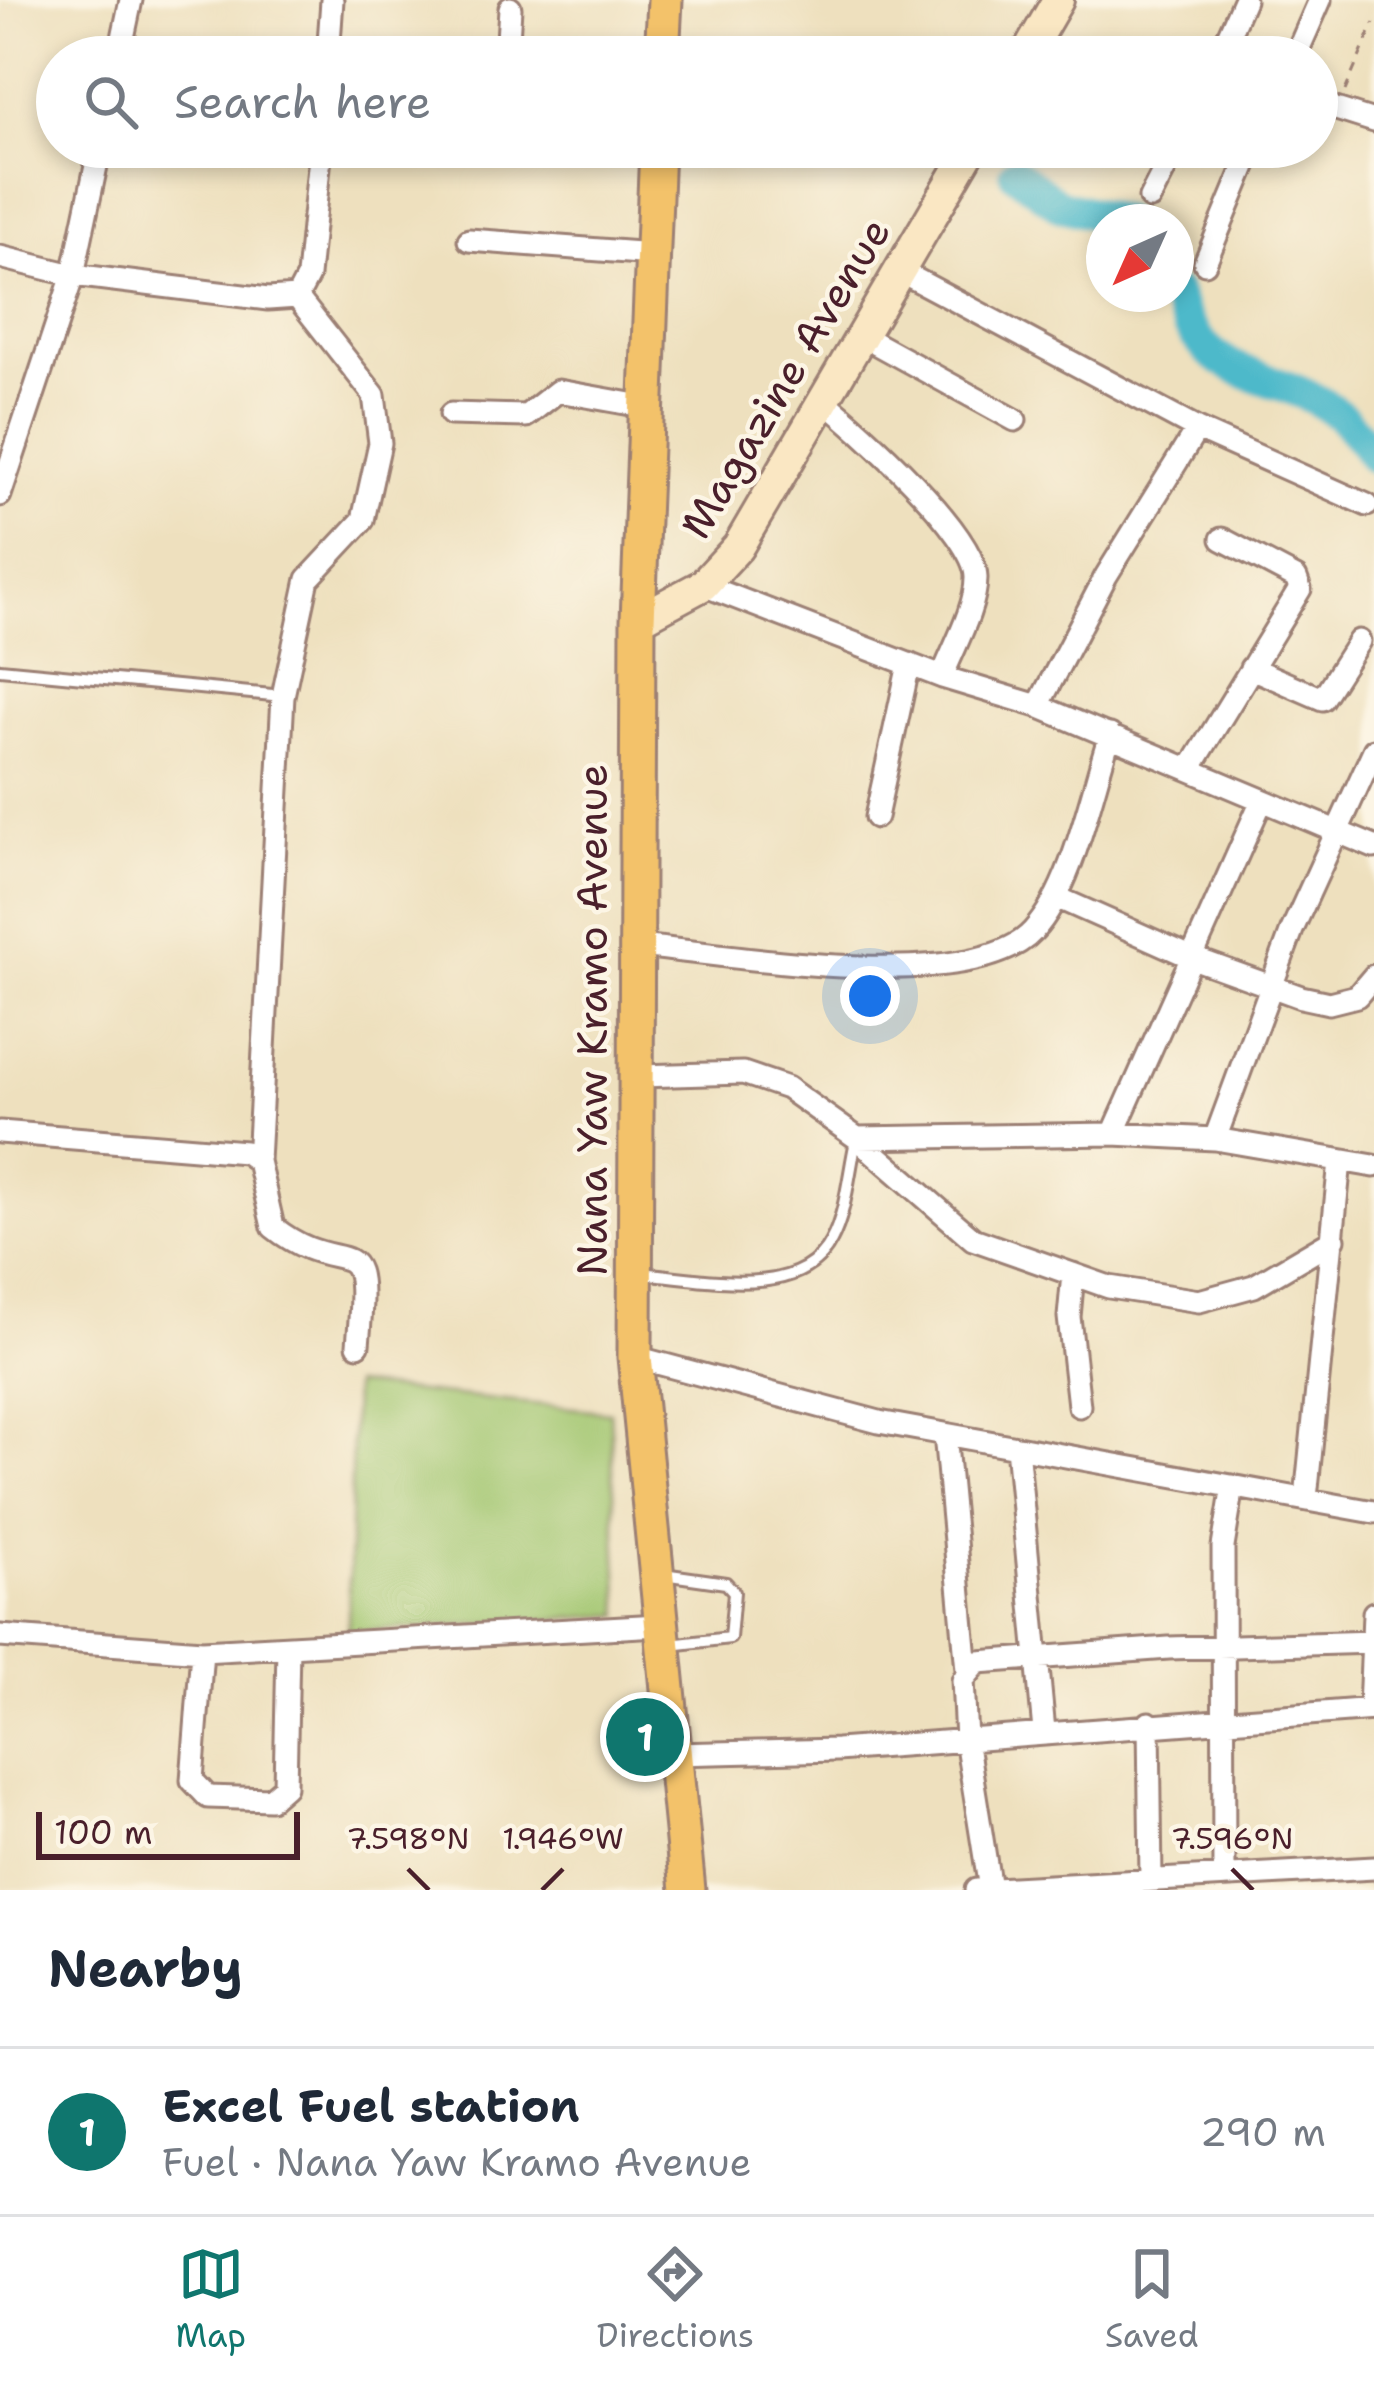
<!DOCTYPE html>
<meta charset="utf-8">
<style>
body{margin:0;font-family:"Shantell Sans",sans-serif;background:#f6f6f7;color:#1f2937}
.compass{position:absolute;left:1086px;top:204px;width:108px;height:108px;border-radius:50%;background:#fff;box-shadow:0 6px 18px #0003;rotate:225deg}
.scale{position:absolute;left:36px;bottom:30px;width:264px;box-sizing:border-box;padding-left:12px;border:6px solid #4a1f2b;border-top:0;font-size:33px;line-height:42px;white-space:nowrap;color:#4a1f2b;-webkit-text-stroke:9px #fcf5e5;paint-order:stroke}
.you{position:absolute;left:870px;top:996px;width:42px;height:42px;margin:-30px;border:9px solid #fff;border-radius:50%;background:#1a73e8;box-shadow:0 0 0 18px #1a73e833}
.badge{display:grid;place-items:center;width:78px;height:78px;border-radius:50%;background:#0f766e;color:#fff;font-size:39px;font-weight:700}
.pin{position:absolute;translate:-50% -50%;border:6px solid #fff;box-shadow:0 3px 12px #0006}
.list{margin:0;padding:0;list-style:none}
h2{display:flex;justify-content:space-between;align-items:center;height:156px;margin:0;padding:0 48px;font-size:51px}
h2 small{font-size:39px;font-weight:400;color:#747a83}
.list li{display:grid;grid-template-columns:78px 1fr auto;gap:36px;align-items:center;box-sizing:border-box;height:168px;padding:0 48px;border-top:3px solid #e0e1e3}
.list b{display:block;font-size:45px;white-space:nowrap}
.list p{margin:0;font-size:39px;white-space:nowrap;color:#747a83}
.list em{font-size:39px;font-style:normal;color:#747a83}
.icon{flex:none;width:66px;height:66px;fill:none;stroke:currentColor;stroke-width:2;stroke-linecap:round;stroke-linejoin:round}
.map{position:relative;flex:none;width:1374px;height:1890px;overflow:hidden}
.search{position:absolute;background:#fff;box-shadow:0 6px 18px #0003;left:36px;right:36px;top:36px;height:132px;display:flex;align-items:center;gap:30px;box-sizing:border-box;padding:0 42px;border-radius:66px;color:#747a83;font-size:45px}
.sheet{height:324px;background:#fff}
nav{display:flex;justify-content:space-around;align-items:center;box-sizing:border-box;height:168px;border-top:3px solid #e0e1e3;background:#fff;font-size:33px;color:#747a83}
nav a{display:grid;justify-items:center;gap:6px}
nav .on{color:#0f766e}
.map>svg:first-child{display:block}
.green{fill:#a2c66f;stroke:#76724d;stroke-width:3}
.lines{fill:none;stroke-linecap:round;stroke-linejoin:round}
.river{stroke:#4eb9ca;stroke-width:33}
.lane-casing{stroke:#9c8074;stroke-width:16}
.street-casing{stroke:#9c8074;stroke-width:27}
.secondary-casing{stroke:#9c8074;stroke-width:36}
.primary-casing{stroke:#9c8074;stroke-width:39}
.path{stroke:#9c8074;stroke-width:3;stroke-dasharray:9 9;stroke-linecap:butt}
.lane{stroke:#fff;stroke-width:10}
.street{stroke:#fff;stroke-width:21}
.secondary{stroke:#fae7c3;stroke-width:30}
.primary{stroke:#f3c26a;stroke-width:33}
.ticks{fill:none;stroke:#4a1f2b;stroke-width:4.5}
.labels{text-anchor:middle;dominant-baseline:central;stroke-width:9;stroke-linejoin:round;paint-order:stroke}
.street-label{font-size:42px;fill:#4a1f2b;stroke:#fcf5e5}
.ticks-label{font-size:30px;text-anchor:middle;fill:#4a1f2b;stroke:#fcf5e5;stroke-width:9;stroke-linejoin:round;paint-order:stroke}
</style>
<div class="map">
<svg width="1374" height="1890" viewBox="0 0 1374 1890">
<rect width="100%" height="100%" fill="#fcf5e5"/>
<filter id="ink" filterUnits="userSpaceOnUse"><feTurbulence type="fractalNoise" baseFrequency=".00833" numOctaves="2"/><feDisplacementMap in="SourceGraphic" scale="24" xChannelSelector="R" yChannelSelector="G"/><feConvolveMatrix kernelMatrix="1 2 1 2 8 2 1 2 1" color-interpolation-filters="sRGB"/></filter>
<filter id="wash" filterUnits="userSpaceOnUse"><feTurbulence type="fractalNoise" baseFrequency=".004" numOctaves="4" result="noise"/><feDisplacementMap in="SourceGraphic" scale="48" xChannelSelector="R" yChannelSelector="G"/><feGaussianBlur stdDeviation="2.7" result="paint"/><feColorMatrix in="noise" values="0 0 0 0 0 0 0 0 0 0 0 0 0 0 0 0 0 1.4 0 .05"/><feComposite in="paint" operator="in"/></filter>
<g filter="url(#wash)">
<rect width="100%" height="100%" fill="#eee0be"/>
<path class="green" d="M353,1385L610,1412L620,1615L348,1632Z"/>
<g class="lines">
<path class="river" d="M1015,173L1059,205L1124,222
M1175,294C1205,388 1271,365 1337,413C1351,423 1363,443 1374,457"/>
</g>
</g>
<g filter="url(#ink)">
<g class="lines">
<defs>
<path id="lane" d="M0,669L283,696
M638,1273C694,1276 799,1304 831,1241C846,1214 849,1171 856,1141
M663,1574L726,1583L734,1592L730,1638L670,1645"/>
<path id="street" d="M119,57L131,0
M328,57L332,0
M507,57L510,8
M1219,57L1244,0
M1295,57L1320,0
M1317,103L1374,121
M1150,198L1176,147
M469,240L653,254
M0,257L73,275L268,299L297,297L308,276L321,147
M1205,263L1253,147
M900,271L1197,429L1367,505
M862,336L1015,420
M824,401C858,428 977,535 976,578C976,609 953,648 942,677
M451,414L526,416L558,391L648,407
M0,495L73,275L100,147
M703,585L942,677L1038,706L1374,847
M1251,668L1322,699L1359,641
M1038,706L1106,576L1197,429
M1190,769L1300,589L1296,578L1222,539
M876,817L909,664
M1056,897L1193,958L1301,997L1329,1003L1357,996L1374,976
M638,946C726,954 973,997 1033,931C1073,888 1091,792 1110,735
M639,1076L743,1073L787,1088L857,1138L1113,1134L1215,1139L1374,1166
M0,1132L245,1152L258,1161L273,1227C347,1286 370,1215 358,1345
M1113,1134L1262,800
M857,1138L973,1239L1109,1287L1199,1301L1254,1286L1334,1239
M1215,1139L1292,930L1374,750
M258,1161L283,696L308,579L363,520L380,443L374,395L297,297
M1073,1274L1069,1317L1079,1406
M635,1357L879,1422L1374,1512
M945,1434L967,1670
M1017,1447L1044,1731
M1306,1498L1340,1161
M0,1636L202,1651L659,1625
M202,1651L192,1780L208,1797L270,1799L285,1786L288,1647
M1370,1709L1374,1613
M1149,1723L1151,1880
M673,1754L837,1750L1374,1709
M1224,1876L1223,1547L1233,1486
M990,1889L966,1739L963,1680L978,1662L1169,1648L1374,1642
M976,1890L1374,1868"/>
<path id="secondary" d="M1025,57L1058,0
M638,620L703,585L738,547L972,147"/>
<path id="primary" d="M662,57L665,0
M657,147L638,620L635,1357L688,1890"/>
</defs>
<use href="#lane" class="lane-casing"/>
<use href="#street" class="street-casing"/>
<use href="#secondary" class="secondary-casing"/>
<use href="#primary" class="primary-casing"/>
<path class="path" d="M1345,91L1374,23"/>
<use href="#lane" class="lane"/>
<use href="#street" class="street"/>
<use href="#secondary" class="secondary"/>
<use href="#primary" class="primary"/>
</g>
</g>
<path class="ticks" d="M408,1869L429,1890M1232,1869L1253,1890M542,1890L563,1869"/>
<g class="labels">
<g class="street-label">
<text transform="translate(785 378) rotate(-59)">Magazine Avenue</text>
<text transform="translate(592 1020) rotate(-90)">Nana Yaw Kramo Avenue</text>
</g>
</g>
<g class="ticks-label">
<text x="563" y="1849">1.946°W</text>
<text x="408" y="1849">7.598°N</text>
<text x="1232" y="1849">7.596°N</text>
</g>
</svg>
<svg class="compass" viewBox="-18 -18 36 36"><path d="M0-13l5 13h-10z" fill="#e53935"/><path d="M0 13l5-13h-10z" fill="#747a83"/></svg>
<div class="scale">100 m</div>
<div class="you"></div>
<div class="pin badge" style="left:645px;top:1737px">1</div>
<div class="search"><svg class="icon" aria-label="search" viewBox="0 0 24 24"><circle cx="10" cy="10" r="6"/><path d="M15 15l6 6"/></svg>Search here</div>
</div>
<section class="sheet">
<h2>Nearby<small></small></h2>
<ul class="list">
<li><span class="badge">1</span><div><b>Excel Fuel station</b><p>Fuel · Nana Yaw Kramo Avenue</p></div><em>290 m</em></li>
</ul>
</section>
<nav>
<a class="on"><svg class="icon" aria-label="map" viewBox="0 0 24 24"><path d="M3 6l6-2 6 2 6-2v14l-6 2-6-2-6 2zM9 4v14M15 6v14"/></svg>Map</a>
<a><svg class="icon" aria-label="directions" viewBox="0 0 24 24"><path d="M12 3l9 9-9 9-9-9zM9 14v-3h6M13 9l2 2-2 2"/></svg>Directions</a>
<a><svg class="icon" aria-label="saved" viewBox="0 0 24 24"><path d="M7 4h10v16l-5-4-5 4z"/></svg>Saved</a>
</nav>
